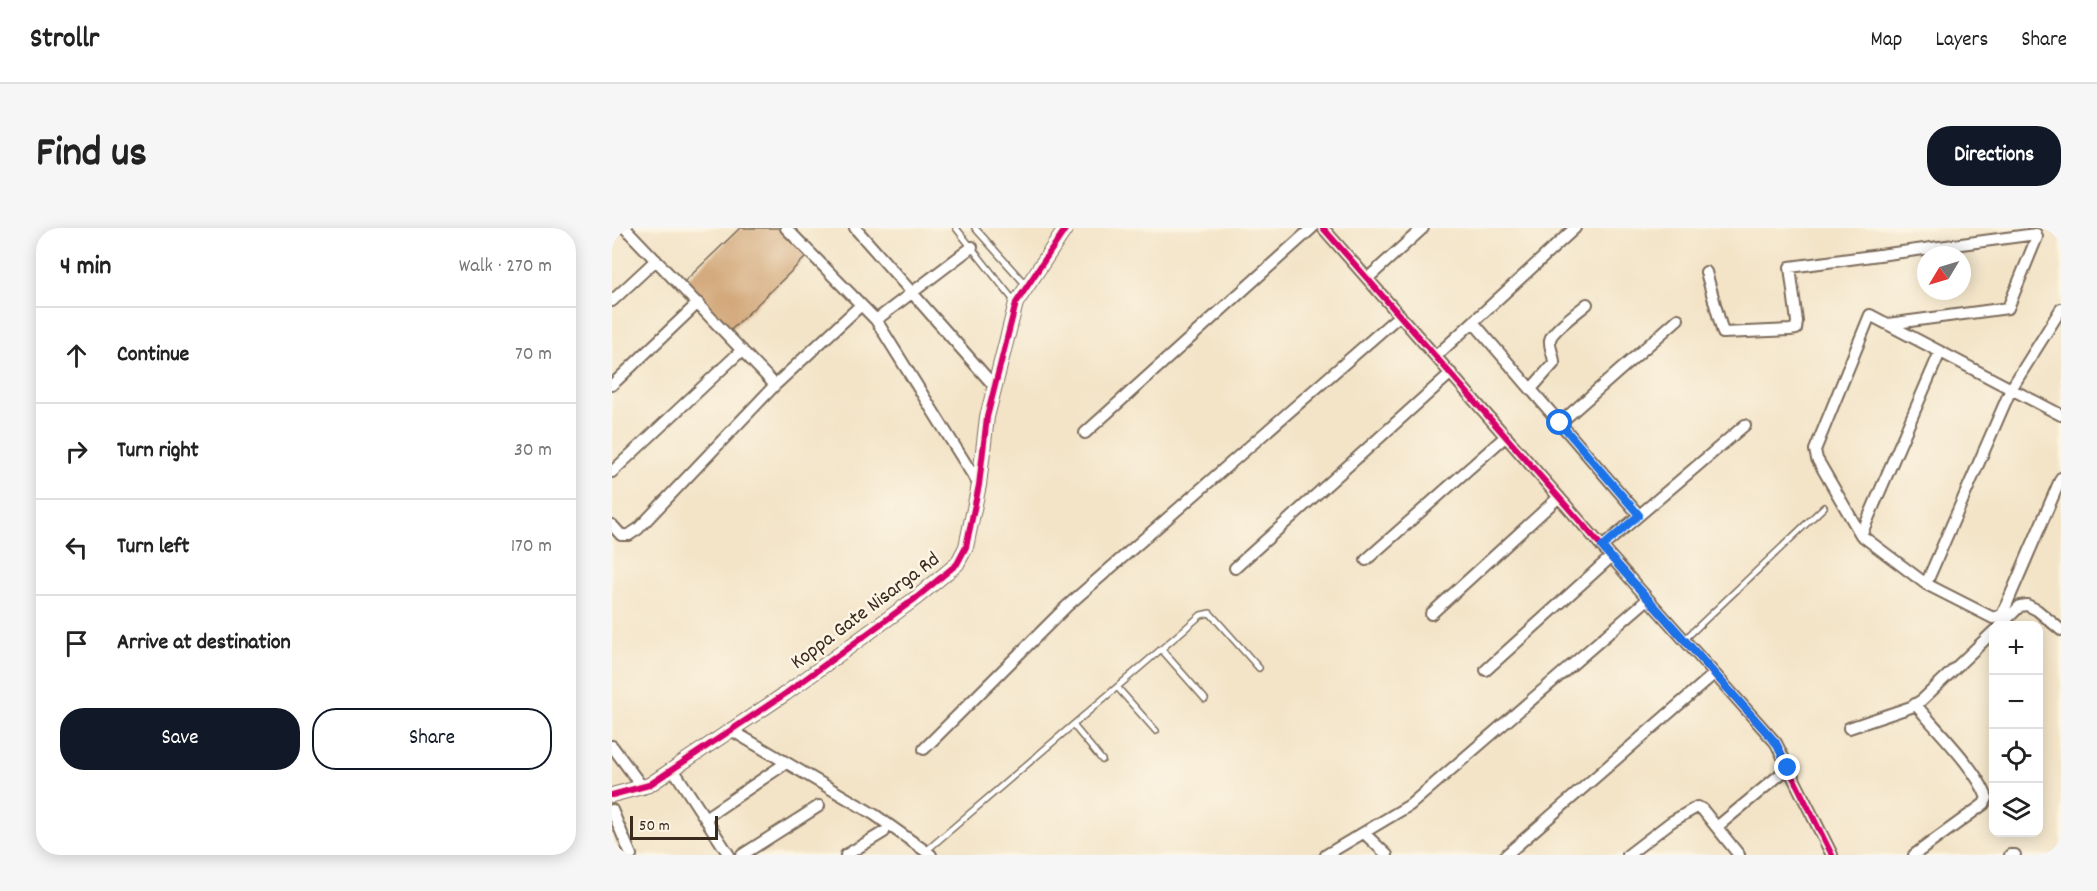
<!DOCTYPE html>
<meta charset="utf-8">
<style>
body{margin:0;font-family:Dekko,sans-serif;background:#f6f6f6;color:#222}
.controls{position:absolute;right:18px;bottom:18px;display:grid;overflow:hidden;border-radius:12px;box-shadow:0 3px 15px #0003}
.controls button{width:54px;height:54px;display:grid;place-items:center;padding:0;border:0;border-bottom:2px solid #e0e0e0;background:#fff;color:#222;font:30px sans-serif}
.compass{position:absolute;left:1305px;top:18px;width:54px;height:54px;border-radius:50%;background:#fff;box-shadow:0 3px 15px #0003;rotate:232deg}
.scale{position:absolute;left:18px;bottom:15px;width:88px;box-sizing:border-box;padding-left:6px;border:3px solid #3b2a1e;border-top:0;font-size:16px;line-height:21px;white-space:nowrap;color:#3b2a1e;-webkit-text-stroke:4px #fcf5e5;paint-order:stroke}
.stop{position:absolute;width:18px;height:18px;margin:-14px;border:4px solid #1a73e8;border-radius:50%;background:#fff}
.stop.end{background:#1a73e8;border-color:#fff;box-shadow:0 2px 6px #0008}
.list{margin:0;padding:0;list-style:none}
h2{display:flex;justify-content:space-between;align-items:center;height:78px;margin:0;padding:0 24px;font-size:26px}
h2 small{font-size:20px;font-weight:400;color:#767676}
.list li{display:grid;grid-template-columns:39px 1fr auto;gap:18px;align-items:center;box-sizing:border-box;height:96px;padding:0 24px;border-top:2px solid #e0e0e0}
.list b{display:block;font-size:22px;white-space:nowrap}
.list em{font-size:20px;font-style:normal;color:#767676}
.actions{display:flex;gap:12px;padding:18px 24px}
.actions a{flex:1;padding:14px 0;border:2px solid #111827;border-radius:24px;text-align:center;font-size:21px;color:#111827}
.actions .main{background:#111827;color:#fff}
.icon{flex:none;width:33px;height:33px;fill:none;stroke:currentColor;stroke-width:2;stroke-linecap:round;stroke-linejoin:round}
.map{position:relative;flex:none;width:1449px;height:627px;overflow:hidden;border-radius:24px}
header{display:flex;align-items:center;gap:36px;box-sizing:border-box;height:84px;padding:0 30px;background:#fff;border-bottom:2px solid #e0e0e0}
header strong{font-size:28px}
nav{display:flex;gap:33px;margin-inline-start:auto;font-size:21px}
.intro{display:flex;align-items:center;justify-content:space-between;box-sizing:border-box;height:144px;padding:0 36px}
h1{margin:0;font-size:42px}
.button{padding:15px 27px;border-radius:24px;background:#111827;color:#fff;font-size:21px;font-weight:700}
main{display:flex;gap:36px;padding:0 36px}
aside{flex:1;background:#fff;border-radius:24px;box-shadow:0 3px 15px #0003}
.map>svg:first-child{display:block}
.building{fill:#d3a97b}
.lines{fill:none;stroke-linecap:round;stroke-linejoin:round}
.lane-casing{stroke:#7b6b5a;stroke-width:8}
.street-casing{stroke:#7b6b5a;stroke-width:14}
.secondary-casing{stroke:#7b6b5a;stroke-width:16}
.lane{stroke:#fff;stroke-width:5}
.street{stroke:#fff;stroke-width:10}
.secondary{stroke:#fff;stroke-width:14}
.cycleway-casing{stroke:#fcf5e5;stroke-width:10}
.cycleway{stroke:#d6006c;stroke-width:6}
.route{stroke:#1a73e8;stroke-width:8}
.labels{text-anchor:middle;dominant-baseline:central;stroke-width:5;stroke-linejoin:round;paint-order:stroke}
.street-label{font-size:21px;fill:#3b2a1e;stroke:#fcf5e5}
</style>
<header>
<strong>Strollr</strong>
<nav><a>Map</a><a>Layers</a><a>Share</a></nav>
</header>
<div class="intro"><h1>Find us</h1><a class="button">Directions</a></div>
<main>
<aside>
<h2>4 min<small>Walk · 270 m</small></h2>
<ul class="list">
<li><svg class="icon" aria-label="ahead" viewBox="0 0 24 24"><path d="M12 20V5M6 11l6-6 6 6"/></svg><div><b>Continue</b></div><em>70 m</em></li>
<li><svg class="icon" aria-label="right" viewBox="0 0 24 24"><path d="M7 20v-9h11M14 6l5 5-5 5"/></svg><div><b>Turn right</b></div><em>30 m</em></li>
<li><svg class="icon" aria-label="left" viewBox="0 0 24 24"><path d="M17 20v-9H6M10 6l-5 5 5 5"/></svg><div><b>Turn left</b></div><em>170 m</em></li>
<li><svg class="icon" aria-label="arrive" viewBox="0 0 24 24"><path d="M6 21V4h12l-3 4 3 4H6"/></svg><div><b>Arrive at destination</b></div></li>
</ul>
<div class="actions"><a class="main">Save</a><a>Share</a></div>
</aside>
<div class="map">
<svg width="1449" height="627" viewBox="0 0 1449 627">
<rect width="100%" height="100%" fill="#fcf5e5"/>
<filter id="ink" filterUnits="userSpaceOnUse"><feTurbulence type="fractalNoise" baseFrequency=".0167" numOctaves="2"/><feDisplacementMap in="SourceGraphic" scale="12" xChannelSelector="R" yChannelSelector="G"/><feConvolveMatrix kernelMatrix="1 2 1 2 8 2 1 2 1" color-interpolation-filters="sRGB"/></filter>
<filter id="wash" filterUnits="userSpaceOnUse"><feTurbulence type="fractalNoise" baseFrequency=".008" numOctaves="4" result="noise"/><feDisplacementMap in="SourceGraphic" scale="24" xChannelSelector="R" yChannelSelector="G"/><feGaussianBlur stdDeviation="1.35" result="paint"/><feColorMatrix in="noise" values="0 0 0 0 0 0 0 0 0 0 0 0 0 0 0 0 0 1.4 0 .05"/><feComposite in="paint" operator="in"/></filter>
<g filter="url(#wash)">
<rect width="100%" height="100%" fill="#f3e4c8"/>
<g id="blocks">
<path class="building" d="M128,0H169L195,28L118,103L71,55Z"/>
</g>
</g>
<g filter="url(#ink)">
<use href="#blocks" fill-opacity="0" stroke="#7b6b5a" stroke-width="1.5"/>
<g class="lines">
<defs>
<path id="lane" d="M344,0L403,74
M363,0L414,57
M1072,412L1212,279
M549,421L593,471
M505,459L544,503
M461,497L490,532
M314,623L589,387L598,385L647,440"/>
<path id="street" d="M13,0L163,157
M174,0L264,92L367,257
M243,0L383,159
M711,0L1036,371L1164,515L1220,627
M1094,44L1111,105L1178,102L1184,101L1185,94L1178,39L1424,6L1425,9L1396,80L1276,96
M756,50L811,0
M0,73L44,32
M264,92L360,19
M861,94L1027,287
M824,128L963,0
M0,157L86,75
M919,161L942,135C942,127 937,120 938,112C939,103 967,83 975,76
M1449,187L1258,87L1203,222L1205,231L1249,307L1314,356L1381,390L1390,387L1449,250
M948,195L1066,91
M473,205L700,0
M0,244L130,122
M0,297L9,307H17L26,301L163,157L248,78
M1249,307L1328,124
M990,319L1133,197
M754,332L894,208
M623,340L839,145
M1314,356L1399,161L1449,81
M819,386L947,269
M1388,398L1408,378L1415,377L1425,382L1449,402
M874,442L999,329
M1237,500L1299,479L1310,472L1382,403
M119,502L263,587L319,627
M0,518L31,560
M312,521L455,378L788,87
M61,541L117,627
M0,582L19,627
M93,590L174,535
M1106,598L1176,540
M752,605L775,627
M130,627L207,578
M234,627L272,604
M714,627L798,577L1036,371
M894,627L1102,446
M1016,627L1059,594L1085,579L1090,581L1127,627
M1302,627L1372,576L1375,570C1365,541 1324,501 1303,476
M1398,627H1403"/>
<path id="secondary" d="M0,567L37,557L173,466L304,370L345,336L354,319L367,257L375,189L404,75L454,0"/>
</defs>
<use href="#lane" class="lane-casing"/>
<use href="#street" class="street-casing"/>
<use href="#secondary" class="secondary-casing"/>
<use href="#lane" class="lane"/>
<use href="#street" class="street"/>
<use href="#secondary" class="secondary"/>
<defs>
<path id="cycleway" d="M711,0L1036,371L1164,515L1220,627
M0,567L37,557L173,466L304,370L345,336L354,319L367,257L375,189L404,75L454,0"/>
</defs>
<use href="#cycleway" class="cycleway-casing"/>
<use href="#cycleway" class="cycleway"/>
</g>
</g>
<g class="lines" filter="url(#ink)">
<path class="route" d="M948,195L1027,287L990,319L1164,515L1176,540"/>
</g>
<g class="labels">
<g class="street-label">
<text transform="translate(254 384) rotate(-37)">Koppa Gate Nisarga Rd</text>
</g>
</g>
</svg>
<div class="controls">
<button>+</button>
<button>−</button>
<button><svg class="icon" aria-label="locate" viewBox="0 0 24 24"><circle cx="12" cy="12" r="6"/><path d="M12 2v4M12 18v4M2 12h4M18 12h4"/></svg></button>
<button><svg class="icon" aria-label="layers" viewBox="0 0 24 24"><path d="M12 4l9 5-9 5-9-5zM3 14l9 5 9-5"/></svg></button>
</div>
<svg class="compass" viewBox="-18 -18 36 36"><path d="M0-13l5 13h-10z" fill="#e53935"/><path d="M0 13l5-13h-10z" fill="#767676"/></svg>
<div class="scale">50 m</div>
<div class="stop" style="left:948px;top:195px"></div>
<div class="stop end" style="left:1176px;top:540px"></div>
</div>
</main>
